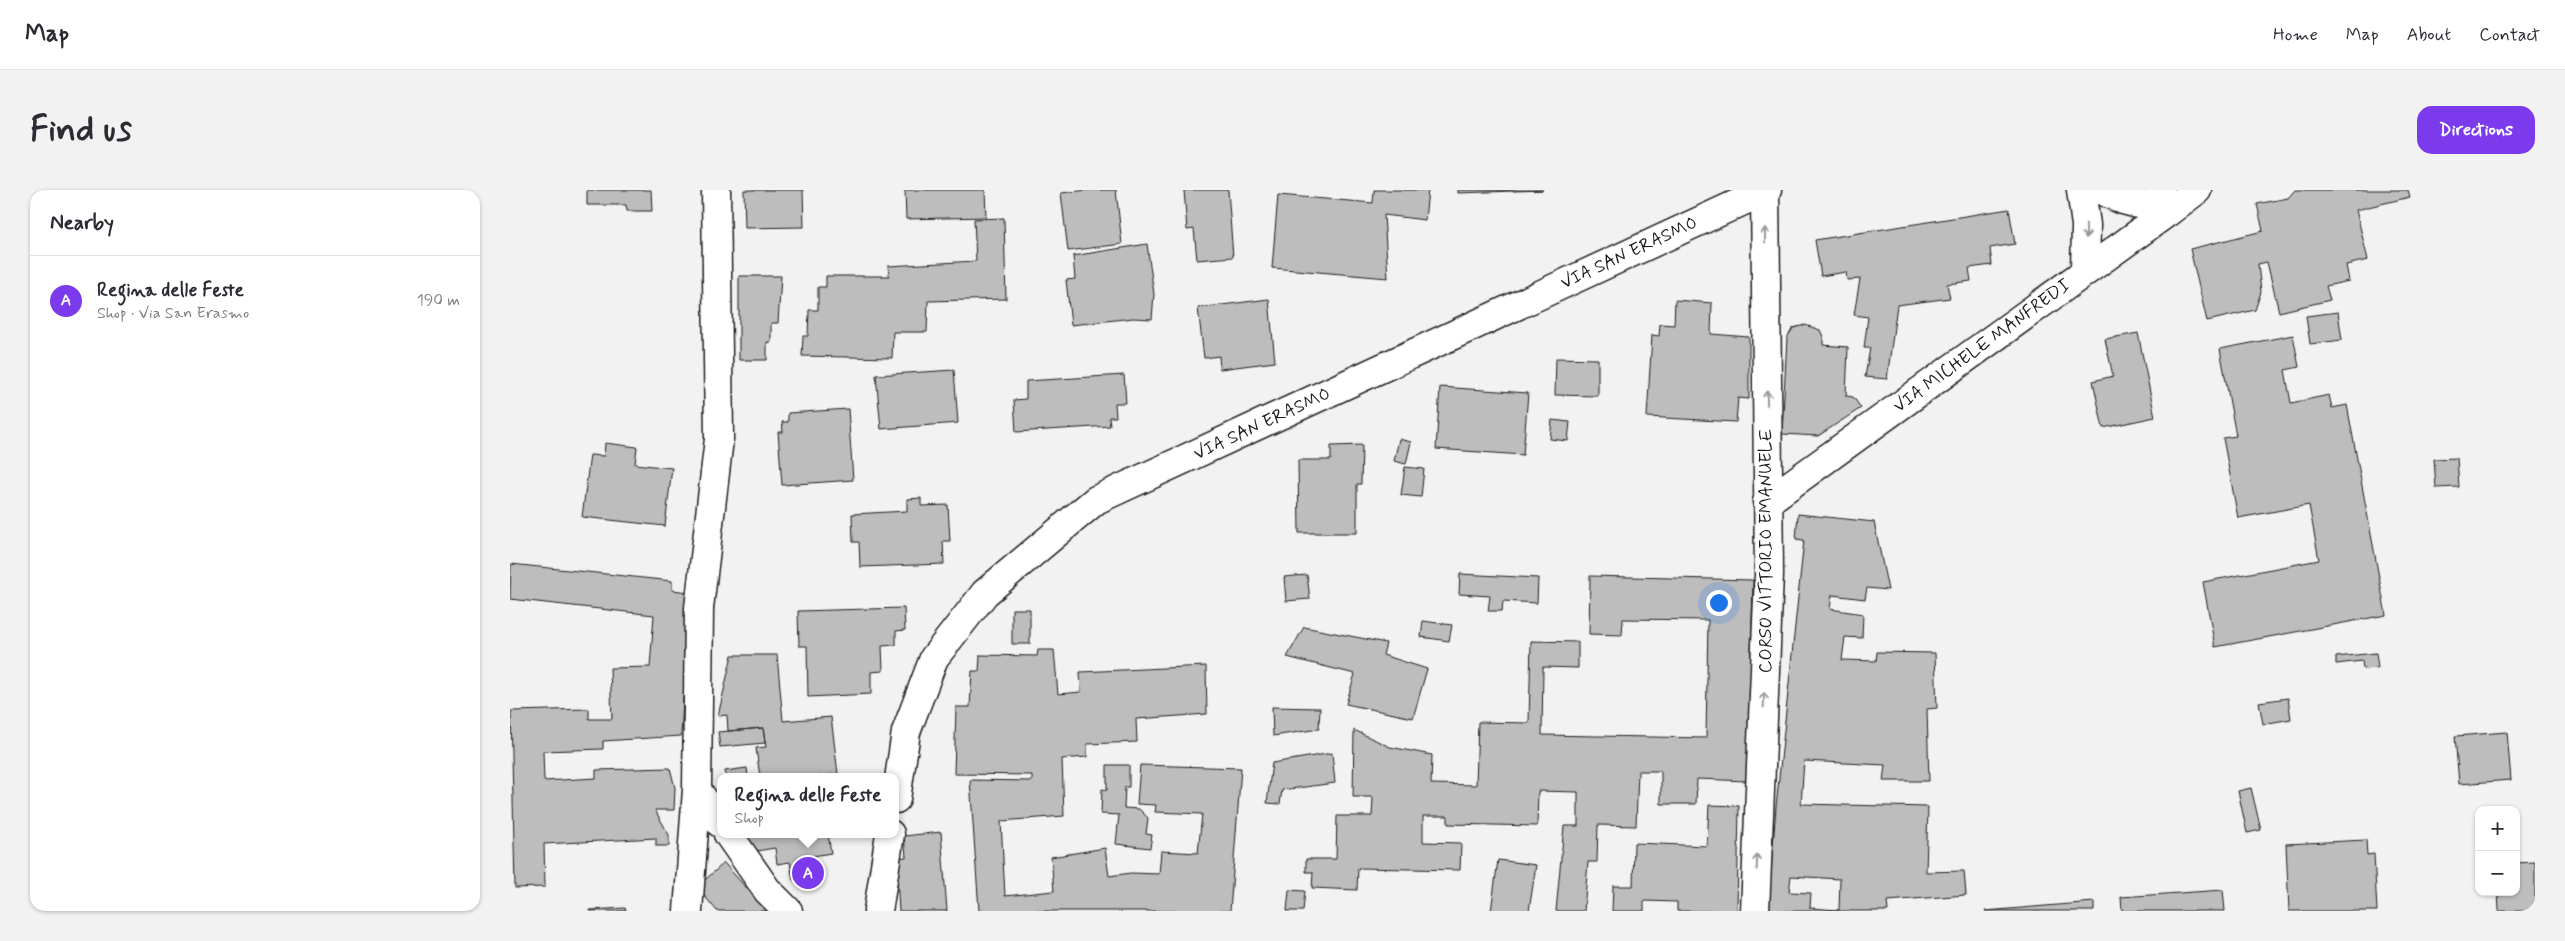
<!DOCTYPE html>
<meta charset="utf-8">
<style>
body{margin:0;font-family:Mynerve,sans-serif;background:#f2f2f3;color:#2b2b33}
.controls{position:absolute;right:15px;bottom:15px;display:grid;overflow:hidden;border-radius:10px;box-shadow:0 1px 4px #0004}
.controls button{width:45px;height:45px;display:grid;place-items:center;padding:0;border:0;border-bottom:1px solid #e1e1e2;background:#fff;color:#2b2b33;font:25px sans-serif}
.you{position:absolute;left:1208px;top:412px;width:18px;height:18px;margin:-12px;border:4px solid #fff;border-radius:50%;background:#1a73e8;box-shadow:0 0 0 8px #1a73e833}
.badge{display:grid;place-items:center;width:32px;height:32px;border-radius:50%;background:#7c3aed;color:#fff;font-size:16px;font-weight:700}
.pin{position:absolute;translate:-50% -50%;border:2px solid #fff;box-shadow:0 1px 5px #0006}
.popup{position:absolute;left:207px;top:583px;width:182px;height:65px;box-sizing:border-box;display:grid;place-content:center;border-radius:10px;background:#fff;filter:drop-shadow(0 1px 4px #0005);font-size:16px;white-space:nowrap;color:#7c7c81}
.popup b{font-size:19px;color:#2b2b33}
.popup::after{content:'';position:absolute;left:50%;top:100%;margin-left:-10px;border:10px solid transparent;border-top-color:#fff}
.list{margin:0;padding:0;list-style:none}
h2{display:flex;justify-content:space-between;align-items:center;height:65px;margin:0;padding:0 20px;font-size:21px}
h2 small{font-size:16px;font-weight:400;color:#7c7c81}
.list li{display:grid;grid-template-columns:32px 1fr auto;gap:15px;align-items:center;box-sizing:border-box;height:90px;padding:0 20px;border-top:1px solid #e1e1e2}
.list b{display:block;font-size:19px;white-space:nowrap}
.list p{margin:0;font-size:16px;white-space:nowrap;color:#7c7c81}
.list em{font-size:16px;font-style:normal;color:#7c7c81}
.map{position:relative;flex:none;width:2025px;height:721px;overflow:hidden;border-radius:15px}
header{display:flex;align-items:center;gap:30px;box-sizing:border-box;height:70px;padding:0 25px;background:#fff;border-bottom:1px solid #e1e1e2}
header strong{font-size:24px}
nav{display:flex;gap:28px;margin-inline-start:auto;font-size:18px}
.intro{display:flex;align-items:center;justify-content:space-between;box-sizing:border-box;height:120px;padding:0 30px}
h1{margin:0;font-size:35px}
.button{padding:12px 22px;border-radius:15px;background:#7c3aed;color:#fff;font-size:18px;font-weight:700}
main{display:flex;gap:30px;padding:0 30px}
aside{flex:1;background:#fff;border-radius:15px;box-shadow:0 1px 4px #0004}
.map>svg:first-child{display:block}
.building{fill:#bdbdbd;stroke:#1c1c1c;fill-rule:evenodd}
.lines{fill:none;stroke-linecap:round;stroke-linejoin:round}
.minor-casing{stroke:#1c1c1c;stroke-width:31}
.secondary-casing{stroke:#1c1c1c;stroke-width:31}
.minor{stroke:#fff;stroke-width:28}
.secondary{stroke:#fff;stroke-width:28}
.oneway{stroke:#999}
.labels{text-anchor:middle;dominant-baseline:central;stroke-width:4;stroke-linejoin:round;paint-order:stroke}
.street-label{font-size:18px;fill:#1c1c1c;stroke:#fff}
</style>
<header>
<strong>Map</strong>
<nav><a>Home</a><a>Map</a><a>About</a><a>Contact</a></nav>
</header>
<div class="intro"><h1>Find us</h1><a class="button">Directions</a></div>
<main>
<aside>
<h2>Nearby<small></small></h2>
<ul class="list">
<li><span class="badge">A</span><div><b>Regina delle Feste</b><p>Shop · Via San Erasmo</p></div><em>190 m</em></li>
</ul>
</aside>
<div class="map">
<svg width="2025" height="721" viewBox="0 0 2025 721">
<rect width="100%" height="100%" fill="#f2f2f2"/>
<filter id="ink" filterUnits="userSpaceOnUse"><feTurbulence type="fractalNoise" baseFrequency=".02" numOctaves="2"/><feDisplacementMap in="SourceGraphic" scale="10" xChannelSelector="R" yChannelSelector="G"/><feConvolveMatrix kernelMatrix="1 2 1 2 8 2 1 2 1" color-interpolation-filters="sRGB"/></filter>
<g filter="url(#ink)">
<path class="building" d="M77,0H141L142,21H117L116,15H77Z
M234,0H293L294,37L235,38Z
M395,0H475L476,27L396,29Z
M578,0H606L612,54L558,61L551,3Z
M674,0H718L723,67L687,70L684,39L677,40Z
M864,0H918L915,30L874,25L878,88L762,78L768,5L863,13Z
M948,0H1033L948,3Z
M1785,0H1898L1900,7L1846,20L1858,70L1836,75L1839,91L1816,96L1820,110L1769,122L1757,72L1748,74L1751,102L1745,120L1697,131L1680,59L1753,41L1747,14L1778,8Z
M1499,19L1505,54L1480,58L1482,75L1459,78L1461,91L1437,94L1440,108L1387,115L1377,189L1355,187L1360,158H1354L1358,127L1344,125L1350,89L1337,90L1336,82L1311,86L1305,50Z
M494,28L496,109L418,111L417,142H383L382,168L292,166L293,146H298L299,120H308V97H316V86H379L378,76L466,71L464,29Z
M637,54L644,104L642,129L623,128L561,135L556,90L565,89L563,66Z
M229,86H271L268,133H261V152H257V170H229Z
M759,109L765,172L710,179L709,166L694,168L688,118Z
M1165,110L1202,113L1201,144L1239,147V209L1228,208L1226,232L1137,227L1142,145L1149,146L1150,134L1164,135Z
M1828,122L1832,150L1800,154L1796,126Z
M1295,135L1310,140L1313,147V155L1338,157L1336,206L1343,207L1351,218L1308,246L1272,244L1277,148L1283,138Z
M1628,143L1645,227L1593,238L1583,191L1603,186L1595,149Z
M1783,145L1789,177L1775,180L1781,213L1819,205L1822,218L1837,215L1876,425L1705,457L1693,392L1809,370L1799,315L1728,328L1713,248L1726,246L1710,159Z
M1046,168L1088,169V206L1045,205Z
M444,180L448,233L371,239L366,185Z
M614,185L616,213H605L606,227H599L600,236L506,242L504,210L516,209V191Z
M930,197L1018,203L1013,265L926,259Z
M338,219L343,290L272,295L268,242H273L272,232H278V223Z
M1042,230L1060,232L1058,251L1040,249Z
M889,249L901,252L896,274L884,271Z
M95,253L127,257L125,274L162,278L155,336L72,327L80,265L94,266Z
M852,255L851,294H847V343H789L788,270H821V256Z
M1947,268L1949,297L1926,298L1924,269Z
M895,277L914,279L911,307L891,305Z
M411,308V316L438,315L440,351H433L434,374L350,377L349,352H343L342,324L397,321V309Z
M1288,324L1364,332L1378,400L1357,398L1355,409L1322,405L1320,419L1353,424L1352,448L1335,447L1332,470L1366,471L1367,462L1425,463L1427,518L1417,519L1419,591H1373L1375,575L1294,571L1291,614L1418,617L1416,682L1454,681L1456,705L1377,711L1378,721H1258L1266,617L1294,350L1286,349ZM1281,686L1330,689L1329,720L1300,718L1301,703L1279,702Z
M1,374L162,391V400L179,402L171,546L93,551V559L33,561L34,591L86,588V580L160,578L165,598L164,620H145L159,645V656H146V648L34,654L35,697L5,698L1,521L79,519V529H102L100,478L140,477L144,425L0,409Z
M950,384L1028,388L1027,413L993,411L992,421H978L980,406L949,404Z
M797,385L800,409L776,411L774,387Z
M1080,386L1243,390L1238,591L1187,589L1186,614H1151V581H1128L1126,636L1088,635L1087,672H1078L1074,721H1046L1054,636H1068V602L1028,601L1027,636L938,634V626H913V652L951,653L950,680L848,678L847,700L802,698L803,682H796V669H826L827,626H862L863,607H843L844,540L880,557L922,565L921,594L966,595L968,532L1019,533L1021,451L1068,452V478L1033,477L1032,545L1196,548L1198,430L1113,429L1112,445L1079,444Z
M394,418L395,440L386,441V455L372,456L373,481L361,482V504L298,507L297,456H289L288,421Z
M502,419H520V454H502Z
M913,431L942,435L939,451L911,447Z
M794,437L876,453L873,465L917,479L903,528L836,514L845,484L777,467Z
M528,460H544L548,504L571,502L570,482L696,476L697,524L626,529L627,552L577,554V567L552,569L554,626L491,631L495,706L544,701L541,667L595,658L599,686L621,683L649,684L651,661L688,663L692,624L645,622L646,615L627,614L630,575L731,578L720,721H469L460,590L522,591V585L444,584L446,517H460L462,481H469L470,465L527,466Z
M1866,463L1868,478L1853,479L1852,471L1826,474V467Z
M222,465H267L273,531L321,527L328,584L302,587H250L246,558L256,557L253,538L218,541L217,525L208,526Z
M1778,508L1781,529L1753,534L1749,512Z
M762,517L810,518L809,539L763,546Z
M253,538L255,553L210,557L208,542Z
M1997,542L2001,590L1949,594L1945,546Z
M822,563L825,593L772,600L770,614L757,613L762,573Z
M597,575H619V597H615L614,618L629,619L638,628L636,644L642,645L640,658L606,654L609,625L591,624L592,599L597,600Z
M237,578L238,587H216L215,581Z
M1741,598L1751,640L1737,643L1728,601Z
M1199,615L1229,616L1227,721H1167V712L1134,711V721H1102L1103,696H1123L1124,653L1197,656Z
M431,642L437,721H389L386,668L396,667L394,646Z
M227,644H318L321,663L303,666L306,686L283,690L280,672L267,674L265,658L247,661Z
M1856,650L1857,665L1864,664L1867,721H1779L1776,654Z
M988,670L1026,675L1019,721H981Z
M2025,672V721H1989L1988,702H2006V673Z
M214,673L257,721H207L187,697Z
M779,700L795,701L793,721H777Z
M1713,700L1715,721H1612L1611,707Z
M1584,712V721H1475Z
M115,718L116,721H79V720Z"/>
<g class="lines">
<defs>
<path id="minor" d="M206,0L209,249L189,418L187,600L210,633
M1571,0L1576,35L1575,82
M1257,312L1658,22L1650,0
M218,644L257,700L278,721
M178,721L187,600
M1245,721L1259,384L1255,0"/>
<path id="secondary" d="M1590,0L1613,10L1658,22L1687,0
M386,609L396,542L424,468L475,403L586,310L1257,0
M368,721L380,644"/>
</defs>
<use href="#minor" class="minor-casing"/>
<use href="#secondary" class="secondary-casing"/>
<use href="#minor" class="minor"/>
<use href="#secondary" class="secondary"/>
</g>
<defs><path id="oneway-shaft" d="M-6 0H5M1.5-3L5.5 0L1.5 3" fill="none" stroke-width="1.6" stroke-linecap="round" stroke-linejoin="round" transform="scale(1.25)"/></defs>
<g class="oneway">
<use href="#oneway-shaft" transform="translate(1576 41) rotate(89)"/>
<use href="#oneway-shaft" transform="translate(1255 45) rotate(-90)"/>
<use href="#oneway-shaft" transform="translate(1257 208) rotate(-90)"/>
<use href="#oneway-shaft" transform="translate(1254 510) rotate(-88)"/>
<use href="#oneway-shaft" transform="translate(1247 672) rotate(-88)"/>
</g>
</g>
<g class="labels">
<g class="street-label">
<text transform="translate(1119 63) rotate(-25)">VIA SAN ERASMO</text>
<text transform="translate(1472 156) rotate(-36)">VIA MICHELE MANFREDI</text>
<text transform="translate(752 234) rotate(-25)">VIA SAN ERASMO</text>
<text transform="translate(1256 361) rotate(-90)">CORSO VITTORIO EMANUELE</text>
</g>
</g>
</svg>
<div class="controls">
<button>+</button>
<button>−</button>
</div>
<div class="you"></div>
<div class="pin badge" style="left:298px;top:683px">A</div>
<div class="popup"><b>Regina delle Feste</b>Shop</div>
</div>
</main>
